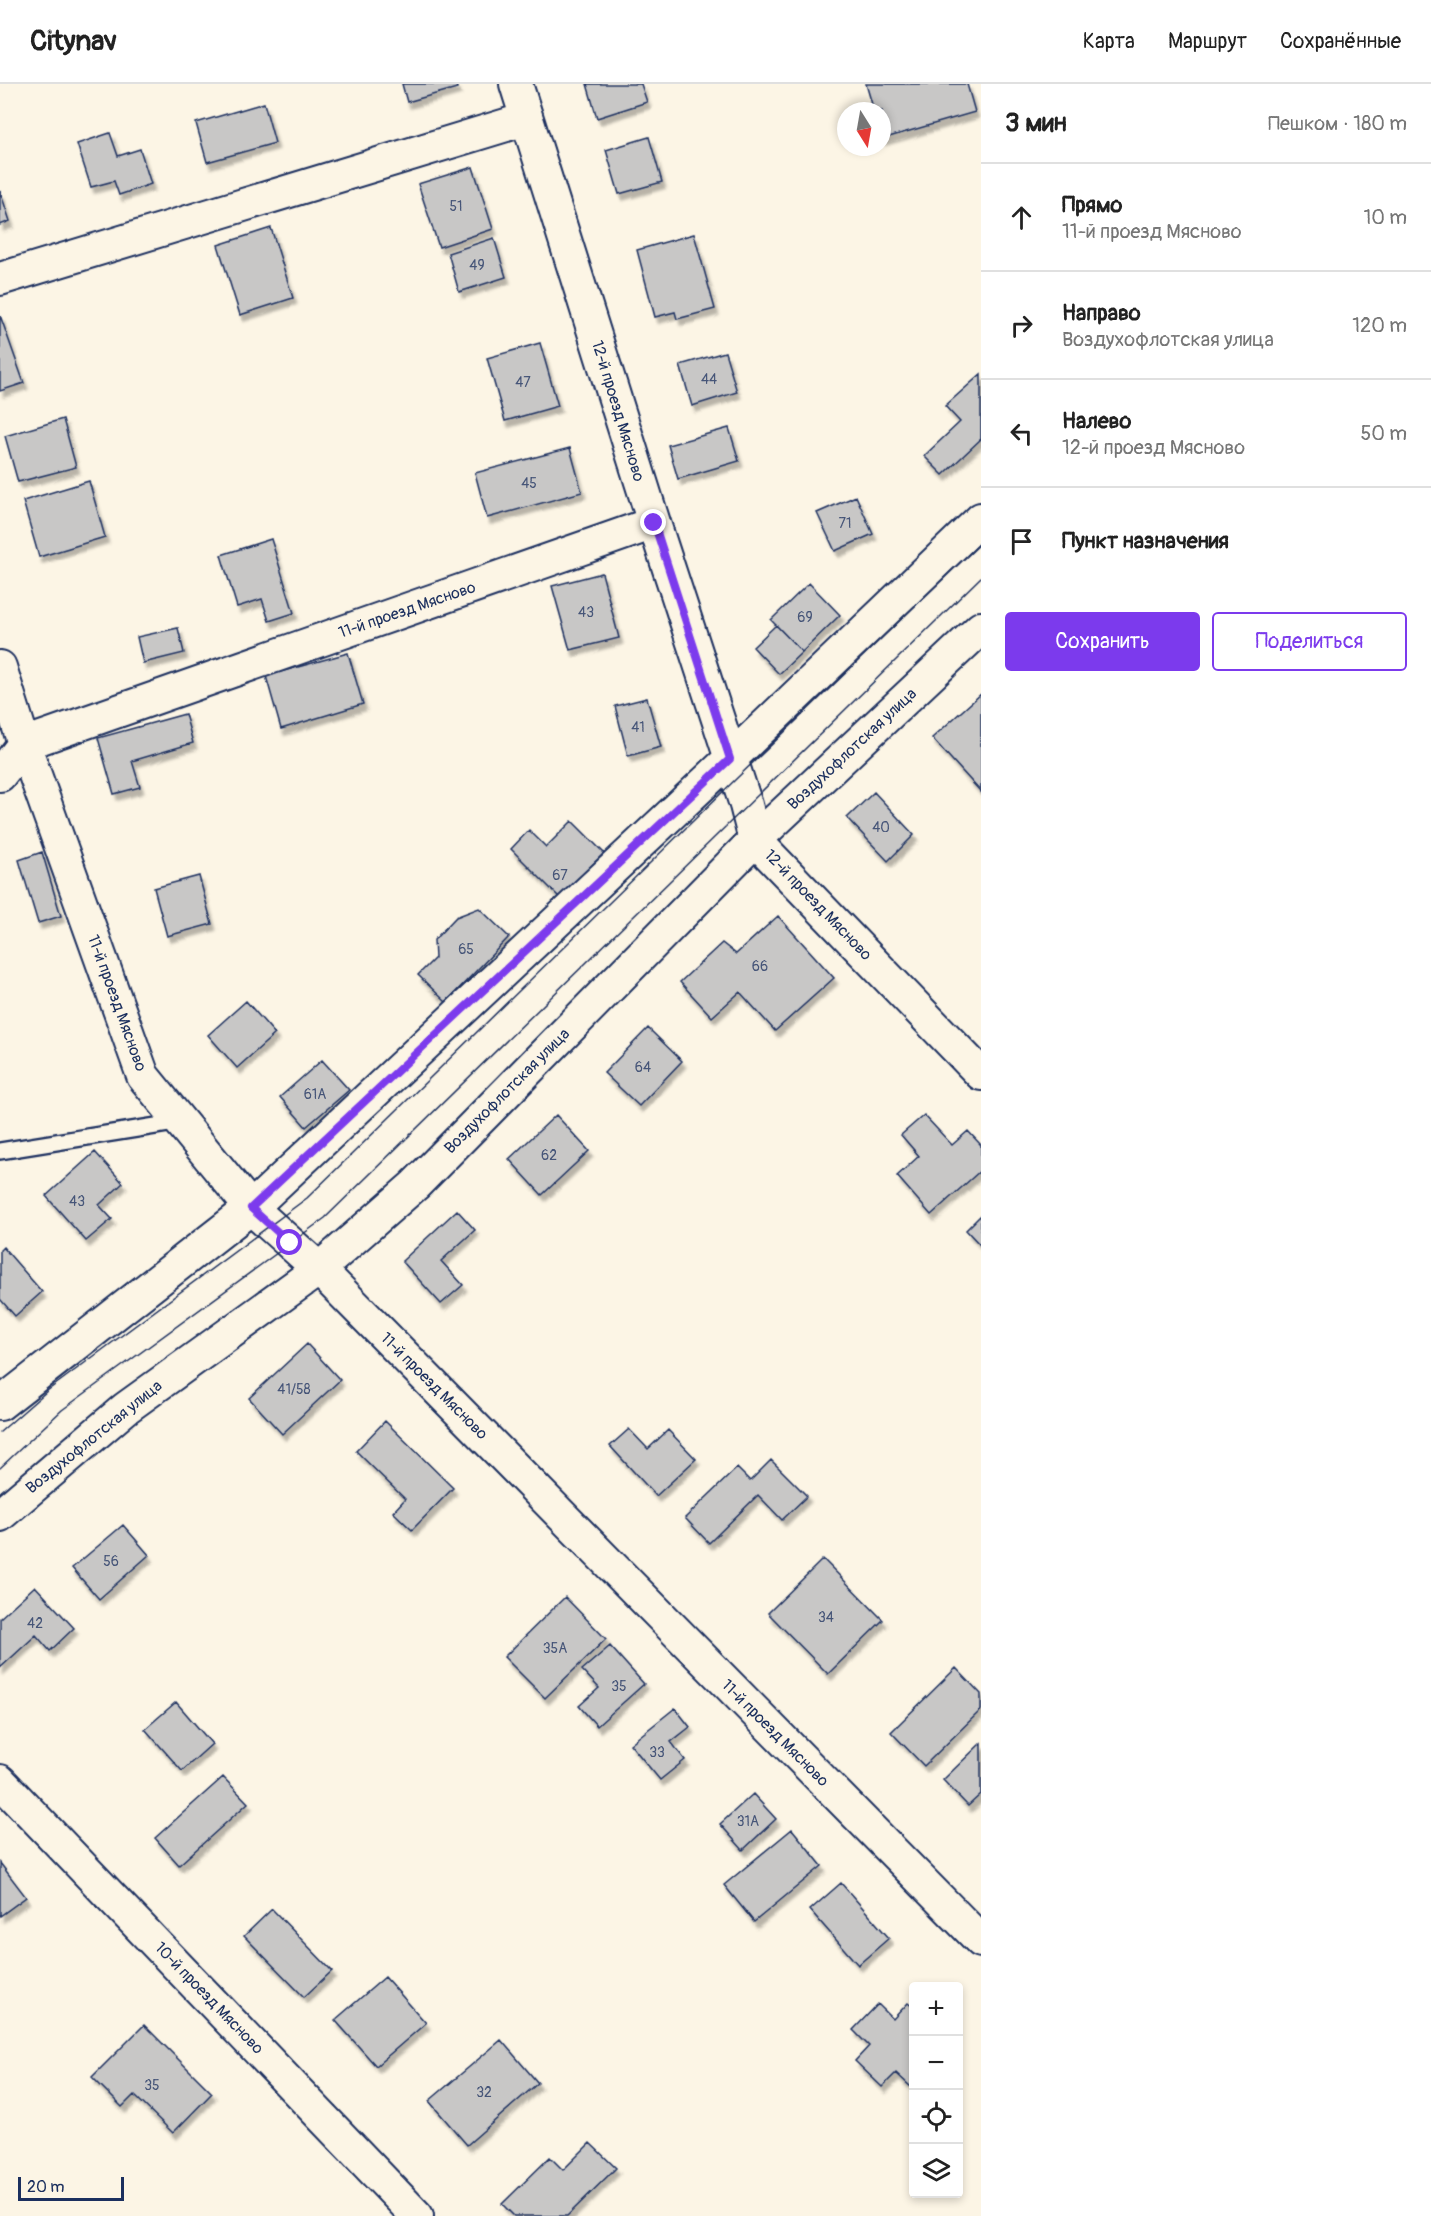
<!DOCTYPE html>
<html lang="ru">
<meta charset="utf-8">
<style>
body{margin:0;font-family:Pangolin,sans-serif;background:#f6f6f6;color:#222}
.controls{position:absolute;right:18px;bottom:18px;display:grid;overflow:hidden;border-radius:6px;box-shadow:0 3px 9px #0003}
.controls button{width:54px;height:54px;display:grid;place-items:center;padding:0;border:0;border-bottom:2px solid #e0e0e0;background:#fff;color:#222;font:30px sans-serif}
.compass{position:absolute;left:837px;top:18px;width:54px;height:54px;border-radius:50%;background:#fff;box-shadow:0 3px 9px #0003;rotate:169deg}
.scale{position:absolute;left:18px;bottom:15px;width:106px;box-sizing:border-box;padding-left:6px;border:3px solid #1b2f5e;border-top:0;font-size:16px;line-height:21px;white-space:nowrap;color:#1b2f5e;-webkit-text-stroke:4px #fcf5e5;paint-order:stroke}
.stop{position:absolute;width:18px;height:18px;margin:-14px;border:4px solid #7c3aed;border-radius:50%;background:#fff}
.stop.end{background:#7c3aed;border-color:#fff;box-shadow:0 2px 6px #0008}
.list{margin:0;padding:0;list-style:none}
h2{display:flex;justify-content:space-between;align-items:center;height:78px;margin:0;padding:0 24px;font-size:26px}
h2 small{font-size:20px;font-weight:400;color:#767676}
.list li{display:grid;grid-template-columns:39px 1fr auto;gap:18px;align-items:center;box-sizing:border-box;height:108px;padding:0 24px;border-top:2px solid #e0e0e0}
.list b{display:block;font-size:22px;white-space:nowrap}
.list p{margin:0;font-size:20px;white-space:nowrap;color:#767676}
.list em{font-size:20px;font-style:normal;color:#767676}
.actions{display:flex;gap:12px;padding:18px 24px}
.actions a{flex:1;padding:14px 0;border:2px solid #7c3aed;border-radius:6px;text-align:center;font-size:21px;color:#7c3aed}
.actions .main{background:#7c3aed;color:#fff}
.icon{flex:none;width:33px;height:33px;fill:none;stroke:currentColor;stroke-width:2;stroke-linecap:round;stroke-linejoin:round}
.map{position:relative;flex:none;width:981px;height:2132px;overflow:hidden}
header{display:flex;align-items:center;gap:36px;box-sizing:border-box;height:84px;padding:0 30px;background:#fff;border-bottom:2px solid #e0e0e0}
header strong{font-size:28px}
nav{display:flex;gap:33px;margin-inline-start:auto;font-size:21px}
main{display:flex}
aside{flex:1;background:#fff}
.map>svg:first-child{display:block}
.building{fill:#c8c7c6;stroke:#1b2f5e;stroke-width:1.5;filter:url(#shadow)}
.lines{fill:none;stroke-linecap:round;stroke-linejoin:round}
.service-casing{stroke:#1b2f5e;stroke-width:20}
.minor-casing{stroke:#1b2f5e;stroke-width:36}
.service{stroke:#fcf5e5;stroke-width:15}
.minor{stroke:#fcf5e5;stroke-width:32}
.tram{stroke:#1b2f5e;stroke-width:1.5}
.route{stroke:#7c3aed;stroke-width:8}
.labels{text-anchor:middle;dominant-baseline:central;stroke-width:6;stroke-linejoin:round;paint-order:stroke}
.number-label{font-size:14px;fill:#465578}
.street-label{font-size:16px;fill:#1b2f5e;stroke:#fcf5e5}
</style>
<header>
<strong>Citynav</strong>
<nav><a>Карта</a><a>Маршрут</a><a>Сохранённые</a></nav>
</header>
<main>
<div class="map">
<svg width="981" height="2132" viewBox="0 0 981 2132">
<defs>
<filter id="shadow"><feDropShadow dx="3.5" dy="6" stdDeviation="1.5" flood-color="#0004"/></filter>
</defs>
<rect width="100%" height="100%" fill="#fcf5e5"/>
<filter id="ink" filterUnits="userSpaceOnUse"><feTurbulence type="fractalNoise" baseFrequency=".0167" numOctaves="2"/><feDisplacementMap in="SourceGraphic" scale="12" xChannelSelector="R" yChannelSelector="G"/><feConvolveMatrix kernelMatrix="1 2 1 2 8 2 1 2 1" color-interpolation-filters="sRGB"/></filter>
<g filter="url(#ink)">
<path class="building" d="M402,0H456L457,4L407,18Z
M587,0H641L647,18L597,34Z
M866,0H967L975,28L882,55V27H874Z
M264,19L275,59L207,78L196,39Z
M110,49L118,72L140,65L151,100L119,111L114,97L91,103L77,60Z
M649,53L662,98L619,110L606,66Z
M473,83L493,145L439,163L418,100Z
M0,107L10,137L0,141Z
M271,144L293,214L240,231L218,161Z
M694,150L715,225L677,235L675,228L655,233L637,166Z
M494,154L506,193L459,208L448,169Z
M0,231L24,299L0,307Z
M540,259L558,322L505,337L487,274Z
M725,268L737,308L692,322L680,281Z
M981,290V355L943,391L924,372L960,338L945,322Z
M63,335L76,383L18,398L5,352Z
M729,344L739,377L678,395L668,361Z
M570,364L582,408L487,434L475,389Z
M89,397L105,453L39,473L23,417Z
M856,412L873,450L835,467L817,429Z
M271,455L294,529L269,537L262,515L237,523L221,471Z
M602,489L619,554L570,566L552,502Z
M809,499L840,531L802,568L771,536Z
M776,541L802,568L779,590L753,563Z
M178,544L184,569L143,579L137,553Z
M348,569L363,620L281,645L266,592Z
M981,610V708L932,654Z
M647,614L661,663L628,672L615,622Z
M185,630L193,659L132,677L140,703L114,710L98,654Z
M874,708L914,751L888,777L847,734Z
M572,737L604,769L560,814L511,765L529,746L546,763Z
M42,768L61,832L38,839L19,776Z
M199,792L212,840L167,852L154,804Z
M479,824L509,853L446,918L418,891L435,874L434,856L456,833Z
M778,832L834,894L775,947L740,908L712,933L680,898L722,859L736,870Z
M246,917L275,950L237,984L208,951Z
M648,944L682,977L639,1022L604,989Z
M322,976L349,1006L306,1043L280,1013Z
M556,1031L589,1067L542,1111L509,1075Z
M924,1031L952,1061L968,1047L981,1061V1086L931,1131L897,1092L919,1072L901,1051Z
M95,1068L123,1099L99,1121L112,1135L86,1157L46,1112Z
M457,1126L475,1146L441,1177L463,1201L441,1220L402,1177Z
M981,1131V1162L966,1146Z
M3,1163L42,1208L15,1232L0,1215V1166Z
M307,1260L340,1296L282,1350L249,1314Z
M385,1337L453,1404L412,1446L393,1428L405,1415L356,1367Z
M629,1345L648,1365L668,1346L696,1375L656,1412L610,1362Z
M771,1376L807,1412L782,1436L758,1411L709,1459L685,1434L737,1384L750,1397Z
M123,1441L149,1471L99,1515L72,1484Z
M823,1475L883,1536L828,1590L768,1529Z
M35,1502L74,1544L50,1567L36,1551L0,1584V1534Z
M565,1513L606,1555L545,1614L504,1573Z
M610,1562L644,1600L597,1642L579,1622L599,1604L582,1586Z
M956,1584L981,1610V1626L924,1682L891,1648Z
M176,1618L212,1660L182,1687L145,1645Z
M675,1624L690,1643L671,1658L685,1676L660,1696L630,1660Z
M981,1659V1710L968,1722L943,1696Z
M223,1693L248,1719L179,1781L155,1754Z
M753,1710L776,1735L743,1766L720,1740Z
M792,1745L822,1782L754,1838L724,1801Z
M0,1779L26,1813L0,1832Z
M841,1799L889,1854L858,1881L810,1826Z
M272,1825L332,1887L304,1913L244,1852Z
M385,1893L426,1939L376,1982L335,1936Z
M908,1919L914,1924V2001L911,2003L896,1989L882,2003L855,1977L869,1962L853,1946L878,1920L893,1935Z
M144,1941L212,2009L173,2049L134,2011L122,2023L92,1993Z
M501,1956L538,1999L467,2061L429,2017Z
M590,2059L616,2084L567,2132H514L502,2120L550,2073L563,2086Z"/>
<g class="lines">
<defs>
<path id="service" d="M0,1067L181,1038"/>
<path id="minor" d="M516,0L654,439L746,721L755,756L981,990
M0,195L526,35
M0,583L24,660L143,992L251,1124L319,1185L981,1857
M0,691L24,660L654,439
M0,1320L251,1124L730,675L981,435
M0,1431L126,1324L319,1185L415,1101L755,756L981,544
M0,1697L417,2132"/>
</defs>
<use href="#service" class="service-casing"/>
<use href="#minor" class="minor-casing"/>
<use href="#service" class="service"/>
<use href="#minor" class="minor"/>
<path class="tram" d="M0,1348L47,1307L307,1114L737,694L981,458
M0,1384L62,1326L325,1134L981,493"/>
</g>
</g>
<g class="lines" filter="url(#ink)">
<path class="route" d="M290,1159L251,1124L730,675L654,439"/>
</g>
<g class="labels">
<g class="number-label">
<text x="456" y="122">51</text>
<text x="477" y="181">49</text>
<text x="709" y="295">44</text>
<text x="523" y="298">47</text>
<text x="529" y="399">45</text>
<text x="845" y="439">71</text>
<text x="586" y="528">43</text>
<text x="805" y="533">69</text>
<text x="638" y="643">41</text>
<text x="881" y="743">40</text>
<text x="560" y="791">67</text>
<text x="466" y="865">65</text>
<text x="760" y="882">66</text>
<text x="643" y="983">64</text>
<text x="315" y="1010">61А</text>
<text x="549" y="1071">62</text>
<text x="77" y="1117">43</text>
<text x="294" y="1305">41/58</text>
<text x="111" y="1477">56</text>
<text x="826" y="1533">34</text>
<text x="35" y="1539">42</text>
<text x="555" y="1564">35А</text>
<text x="619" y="1602">35</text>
<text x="657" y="1668">33</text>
<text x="748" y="1737">31А</text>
<text x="152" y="2001">35</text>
<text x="484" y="2008">32</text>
</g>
<g class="street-label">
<text transform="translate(618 327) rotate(73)">12-й проезд Мясново</text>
<text transform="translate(407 526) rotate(-19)">11-й проезд Мясново</text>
<text transform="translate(852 665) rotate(-43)">Воздухофлотская улица</text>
<text transform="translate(818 821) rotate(46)">12-й проезд Мясново</text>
<text transform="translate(117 919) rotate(70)">11-й проезд Мясново</text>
<text transform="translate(507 1007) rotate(-45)">Воздухофлотская улица</text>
<text transform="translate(434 1302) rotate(45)">11-й проезд Мясново</text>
<text transform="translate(94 1353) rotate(-39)">Воздухофлотская улица</text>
<text transform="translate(775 1649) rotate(45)">11-й проезд Мясново</text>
<text transform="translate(209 1914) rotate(46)">10-й проезд Мясново</text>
</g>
</g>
</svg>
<div class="controls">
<button>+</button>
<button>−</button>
<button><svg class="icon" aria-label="locate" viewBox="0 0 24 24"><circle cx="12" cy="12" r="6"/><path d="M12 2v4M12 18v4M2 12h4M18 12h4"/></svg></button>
<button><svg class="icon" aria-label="layers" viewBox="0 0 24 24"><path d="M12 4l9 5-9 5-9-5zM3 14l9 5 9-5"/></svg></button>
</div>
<svg class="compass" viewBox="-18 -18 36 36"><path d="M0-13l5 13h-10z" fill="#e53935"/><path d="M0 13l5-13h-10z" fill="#767676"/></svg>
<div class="scale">20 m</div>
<div class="stop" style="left:290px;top:1159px"></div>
<div class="stop end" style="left:654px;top:439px"></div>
</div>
<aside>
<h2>3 мин<small>Пешком · 180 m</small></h2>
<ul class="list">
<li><svg class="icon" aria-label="ahead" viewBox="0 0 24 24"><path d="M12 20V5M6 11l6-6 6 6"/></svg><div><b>Прямо</b><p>11-й проезд Мясново</p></div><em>10 m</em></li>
<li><svg class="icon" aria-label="right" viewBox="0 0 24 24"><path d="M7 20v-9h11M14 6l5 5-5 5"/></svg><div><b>Направо</b><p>Воздухофлотская улица</p></div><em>120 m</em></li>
<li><svg class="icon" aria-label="left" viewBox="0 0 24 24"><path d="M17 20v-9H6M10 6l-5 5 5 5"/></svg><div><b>Налево</b><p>12-й проезд Мясново</p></div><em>50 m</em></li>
<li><svg class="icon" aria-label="arrive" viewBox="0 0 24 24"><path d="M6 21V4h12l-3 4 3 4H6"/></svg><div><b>Пункт назначения</b></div></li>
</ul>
<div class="actions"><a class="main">Сохранить</a><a>Поделиться</a></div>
</aside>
</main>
